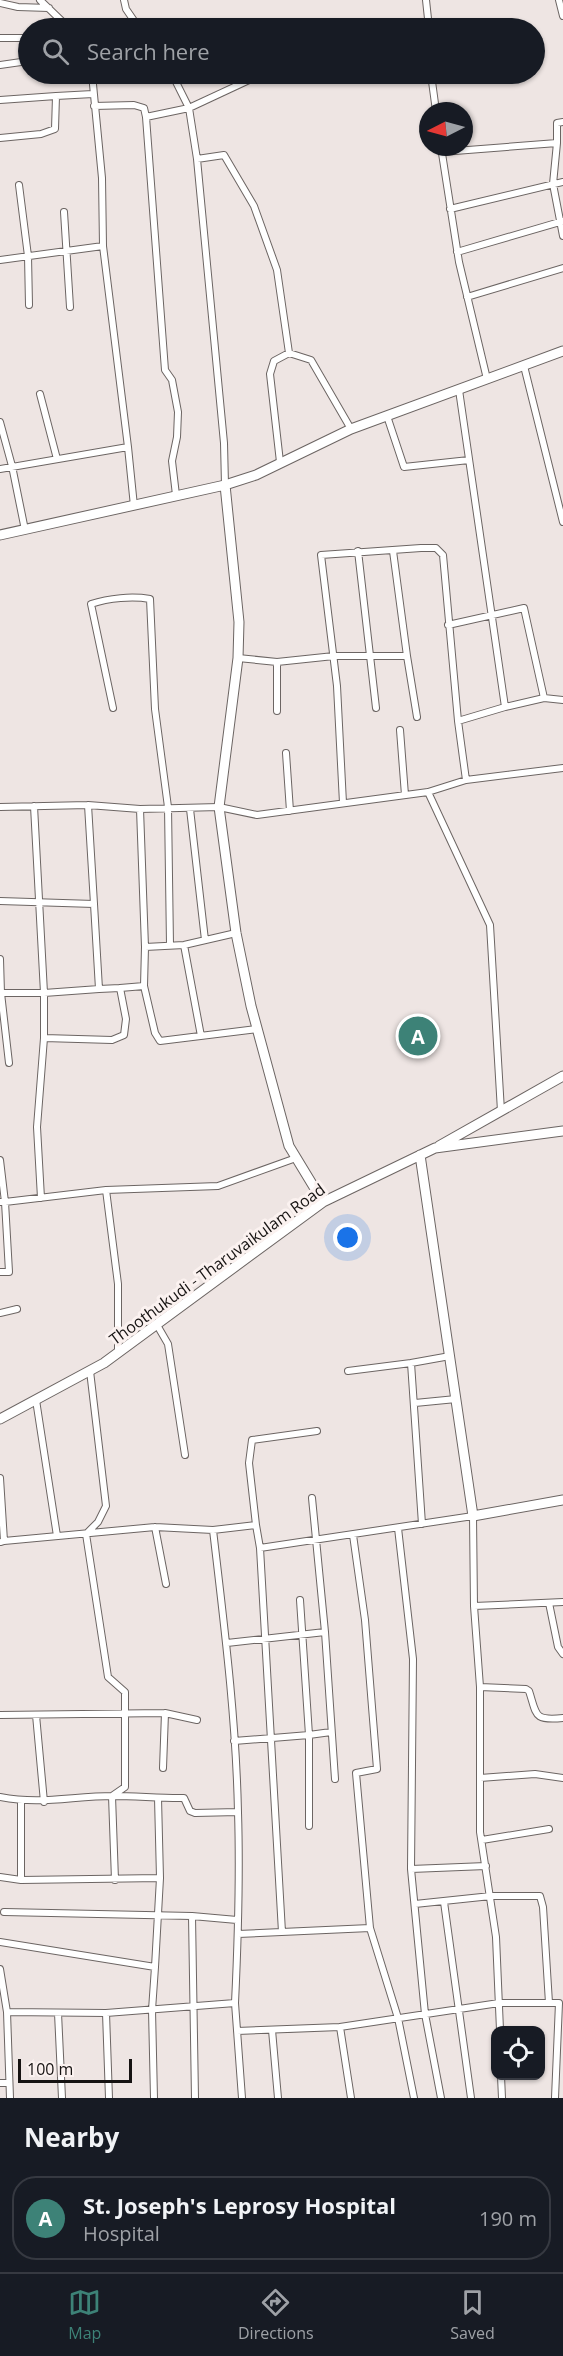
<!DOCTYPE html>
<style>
body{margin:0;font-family:"Open Sans",sans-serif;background:#20242c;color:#f1f3f6}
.controls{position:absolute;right:18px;bottom:18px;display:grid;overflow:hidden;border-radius:12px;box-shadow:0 2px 4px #0004}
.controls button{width:54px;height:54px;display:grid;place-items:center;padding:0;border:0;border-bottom:2px solid #363941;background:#171b24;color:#f1f3f6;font:30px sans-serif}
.compass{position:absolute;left:419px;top:102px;width:54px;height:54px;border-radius:50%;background:#171b24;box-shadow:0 2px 4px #0004;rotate:264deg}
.scale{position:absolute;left:18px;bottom:15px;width:114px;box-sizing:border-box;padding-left:6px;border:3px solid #161312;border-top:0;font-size:16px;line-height:21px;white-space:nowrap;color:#161312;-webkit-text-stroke:4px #fbf2f0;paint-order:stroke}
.you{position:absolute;left:348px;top:1238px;width:21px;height:21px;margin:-15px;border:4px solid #fff;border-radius:50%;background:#1a73e8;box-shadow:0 0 0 9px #1a73e833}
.badge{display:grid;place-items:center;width:39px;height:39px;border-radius:50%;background:#3d8277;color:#fff;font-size:20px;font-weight:700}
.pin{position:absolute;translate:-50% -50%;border:3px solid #fff;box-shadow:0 2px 6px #0006}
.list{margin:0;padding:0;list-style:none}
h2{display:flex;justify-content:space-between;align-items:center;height:78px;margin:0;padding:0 24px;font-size:26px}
h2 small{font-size:20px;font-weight:400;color:#9ea1a6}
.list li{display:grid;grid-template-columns:39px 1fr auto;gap:18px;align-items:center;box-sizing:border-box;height:84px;margin:0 12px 12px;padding:0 12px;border:2px solid #363941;border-radius:24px}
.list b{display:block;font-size:22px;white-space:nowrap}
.list p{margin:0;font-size:20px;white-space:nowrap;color:#9ea1a6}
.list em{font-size:20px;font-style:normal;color:#9ea1a6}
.icon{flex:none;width:33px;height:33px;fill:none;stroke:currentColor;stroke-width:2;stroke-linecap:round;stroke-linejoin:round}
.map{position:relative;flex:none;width:563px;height:2098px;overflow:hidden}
.search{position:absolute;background:#171b24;box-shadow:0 2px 4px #0004;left:18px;right:18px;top:18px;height:66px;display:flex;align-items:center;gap:15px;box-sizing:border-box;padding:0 21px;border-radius:33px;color:#9ea1a6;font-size:22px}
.sheet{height:174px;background:#171b24}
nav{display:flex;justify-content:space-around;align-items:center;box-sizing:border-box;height:84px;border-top:2px solid #363941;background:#171b24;font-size:16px;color:#9ea1a6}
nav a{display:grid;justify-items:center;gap:3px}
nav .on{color:#3d8277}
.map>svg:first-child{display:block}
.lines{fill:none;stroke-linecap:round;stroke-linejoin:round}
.street-casing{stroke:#6c6563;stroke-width:8}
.secondary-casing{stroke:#6c6563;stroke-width:11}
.street{stroke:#fff;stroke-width:6}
.secondary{stroke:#fff;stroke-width:9}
.labels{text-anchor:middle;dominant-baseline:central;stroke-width:6;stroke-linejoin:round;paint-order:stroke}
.street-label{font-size:16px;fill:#161312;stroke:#fbf2f0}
</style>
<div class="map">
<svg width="563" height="2098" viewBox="0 0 563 2098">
<rect width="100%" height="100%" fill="#eee5e3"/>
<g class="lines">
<defs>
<path id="street" d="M40,0L69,28
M124,0L126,9L139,28
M426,0L429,28
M559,0L563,16
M0,3L18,7L49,8
M0,38H28
M0,65L28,61
M92,74L102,178L103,246L128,447L134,506
M172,74L189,108L197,159L224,443L225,485
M431,74L436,111
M56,96L93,94
M0,100L56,96L55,129L41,134L0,138
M94,106L134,105L144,108L146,117L189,108L262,74
M146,117L165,370L172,380L178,412L177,437L172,461L176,495
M557,143V123L563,122
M441,147L459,262L487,379
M442,152L557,143L553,184L563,236
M197,159L224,155L254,206L277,270L289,353
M19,185L28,256L29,305
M450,209L563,182
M64,212L70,307
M457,252L563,221
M0,260L103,246
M467,297L563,268
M524,366L563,522
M40,394L57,459
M387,416L404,467L469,460
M0,422L12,466L25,530
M280,462L270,374L274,361L289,353L311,360L351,429
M0,469L128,447
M358,551L376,708
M448,625L524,608L544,698L505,707
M407,656L417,717
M238,658L277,662
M544,698L563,700
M113,708L91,604C109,598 132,596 150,599L155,709L168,807L170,945
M277,711V662L334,656H407L393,551
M400,730L405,795
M286,753L290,811
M466,780L563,768
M428,792L490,925L501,1111
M343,803L337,686L321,555L421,548H436L443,555L458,721
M34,806L44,993V1038L37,1127L41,1198
M0,807L88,805L140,809L219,807L257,815L428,792L466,780L458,721L505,707L459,390
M190,809L205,940
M0,901L94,904L88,805
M184,945L201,1036
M145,947L184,945L236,933
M0,959L1,993L9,1063
M144,986L155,1033L160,1041L257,1029
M120,988L144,986L145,947L140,809
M0,993H44L99,989L94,904
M44,1038L112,1040L124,1035L126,1019L120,988L99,989
M0,1160L5,1202H0
M106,1190L218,1186L296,1158
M0,1272H9L5,1202L106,1190L118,1284V1353
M0,1313L17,1309
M157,1325L168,1344L185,1455
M90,1371L106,1506L98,1522L86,1534L108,1677L125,1692V1787L112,1796L115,1880
M348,1371L411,1363
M36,1400L57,1536
M415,1403L456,1399
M0,1478L4,1541L1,1542
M422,1524L411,1363L450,1356
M256,1525L249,1463L252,1440L317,1431
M155,1527L166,1584
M398,1528L413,1659L411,1869L425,2014L441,2098
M213,1530L256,1525L260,1548L473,1516L474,1606L480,1687V1832L496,1937L500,2030
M353,1535L365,1620L377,1769L356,1773L370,1928
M4,1541L155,1527L213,1530C224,1624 236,1717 238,1812C240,1875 238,1940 235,2003L106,2013
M260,1548L282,1932
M549,1603L558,1647L563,1654
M474,1606L563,1602
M325,1632L335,1779
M227,1643L325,1632L312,1498
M480,1687L526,1689L529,1691C537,1715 533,1721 563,1718
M0,1715L165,1713L197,1720
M36,1715L44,1802
M234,1741L309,1735L300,1600
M163,1768L165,1713
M480,1778L535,1774L563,1778
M0,1797C42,1805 72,1796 113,1796C135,1796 157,1798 179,1798H184L190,1811L195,1813L238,1812
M21,1801V1880
M309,1826V1735L331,1732
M482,1840L549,1829
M411,1869L486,1866
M0,1877L21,1880L160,1878
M444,1902L471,2098
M415,1904L491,1896H540L543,1907L549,2003
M4,1912L192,1916L195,2098
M192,1916L237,1920
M238,1934L370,1928L398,2018L414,2098
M0,1942L155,1967L152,2010L154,2098
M155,1967L160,1878L158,1798
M0,1969L7,2012L106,2013L109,2098
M235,2003L242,2098
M7,2012L10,2098
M58,2013L62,2098
M340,2027L351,2098
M272,2030L278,2098
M237,2031L340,2027L499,2003H559L555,2098
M501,2076L502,2098
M0,2083H9"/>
<path id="secondary" d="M225,485L239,622L238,658L219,807L236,933L251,1006L289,1146L323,1202
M0,535L225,485L256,475L351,429L563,351
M439,1146L563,1076
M420,1155L473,1516L563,1500
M0,1419L104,1363L323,1202L435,1148L563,1131"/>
</defs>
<use href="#street" class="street-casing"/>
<use href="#secondary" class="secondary-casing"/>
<use href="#street" class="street"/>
<use href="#secondary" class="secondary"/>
</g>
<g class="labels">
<g class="street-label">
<text transform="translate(217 1264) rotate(-36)">Thoothukudi - Tharuvaikulam Road</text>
</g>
</g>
</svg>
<div class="controls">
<button><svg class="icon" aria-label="locate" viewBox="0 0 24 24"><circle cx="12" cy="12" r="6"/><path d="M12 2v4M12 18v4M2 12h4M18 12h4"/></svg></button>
</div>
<svg class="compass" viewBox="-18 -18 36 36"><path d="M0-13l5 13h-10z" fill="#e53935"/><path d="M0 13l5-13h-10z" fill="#9ea1a6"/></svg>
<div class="scale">100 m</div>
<div class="you"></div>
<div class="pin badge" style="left:418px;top:1036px">A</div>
<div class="search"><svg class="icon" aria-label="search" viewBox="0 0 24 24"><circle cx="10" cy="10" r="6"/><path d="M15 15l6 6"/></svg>Search here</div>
</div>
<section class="sheet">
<h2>Nearby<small></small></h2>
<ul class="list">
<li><span class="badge">A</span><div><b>St. Joseph's Leprosy Hospital</b><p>Hospital</p></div><em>190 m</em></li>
</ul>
</section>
<nav>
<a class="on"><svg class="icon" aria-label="map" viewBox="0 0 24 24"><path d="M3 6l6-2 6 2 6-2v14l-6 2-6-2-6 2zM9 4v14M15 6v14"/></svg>Map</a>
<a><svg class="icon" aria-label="directions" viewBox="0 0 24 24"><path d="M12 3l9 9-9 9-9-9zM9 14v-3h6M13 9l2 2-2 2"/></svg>Directions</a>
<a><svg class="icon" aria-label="saved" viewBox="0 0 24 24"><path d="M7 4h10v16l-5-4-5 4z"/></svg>Saved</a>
</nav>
